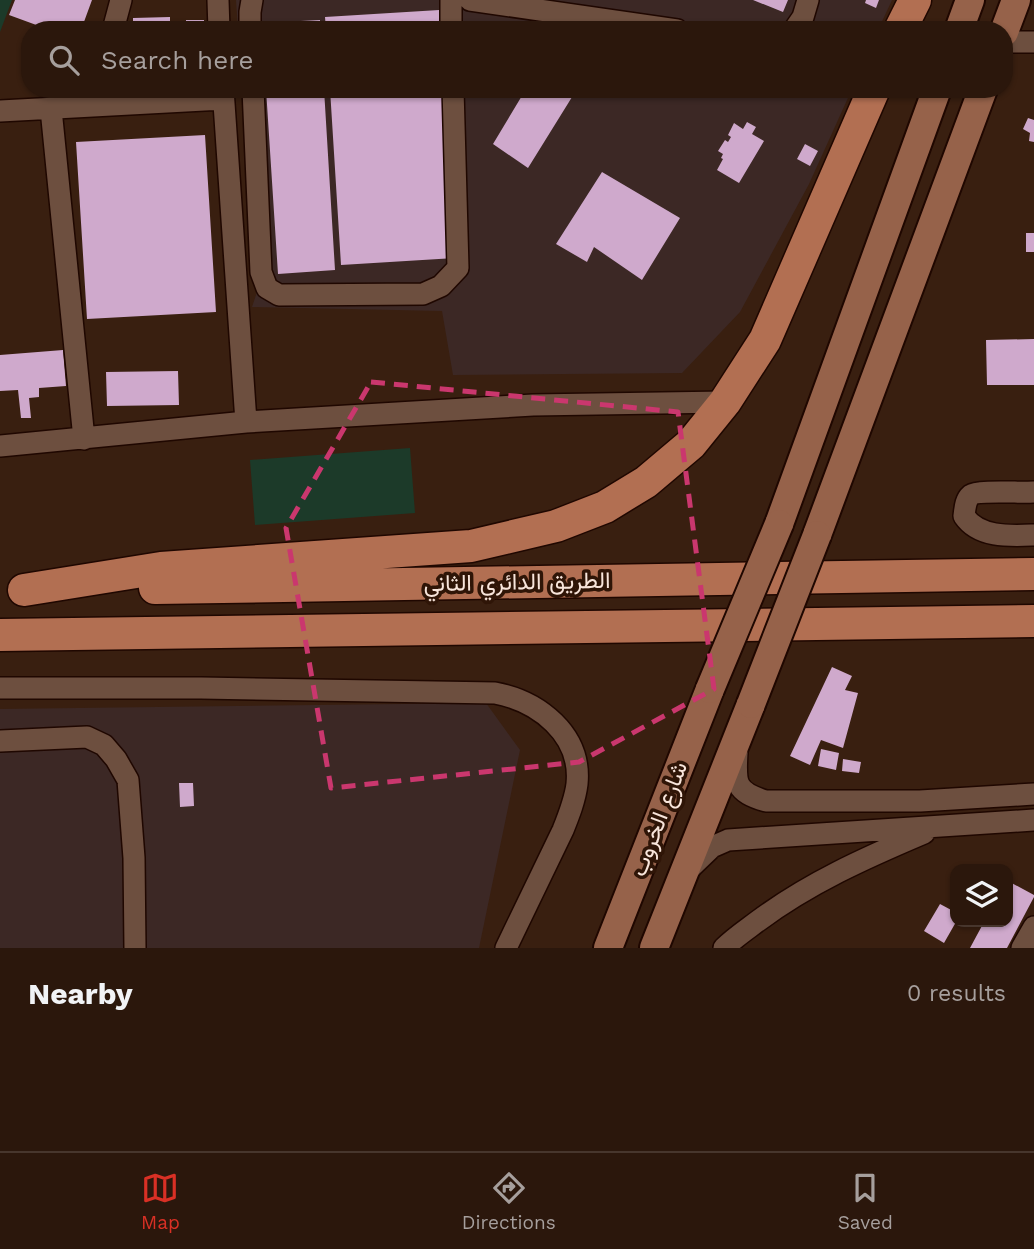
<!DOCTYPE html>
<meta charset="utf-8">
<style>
body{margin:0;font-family:"Work Sans",Vazirmatn,sans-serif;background:#332015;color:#f1f3f6}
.controls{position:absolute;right:21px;bottom:21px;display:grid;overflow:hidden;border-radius:14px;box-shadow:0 2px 5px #0004}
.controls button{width:63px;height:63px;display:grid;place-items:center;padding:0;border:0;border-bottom:2px solid #47362d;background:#2b170c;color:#f1f3f6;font:35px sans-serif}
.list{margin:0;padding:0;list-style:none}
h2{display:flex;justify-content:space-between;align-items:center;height:91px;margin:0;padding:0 28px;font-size:30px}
h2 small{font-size:23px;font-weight:400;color:#a69f9d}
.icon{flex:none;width:38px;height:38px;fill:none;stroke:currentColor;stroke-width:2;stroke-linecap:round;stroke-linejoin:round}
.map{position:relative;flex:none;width:1034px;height:948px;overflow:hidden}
.search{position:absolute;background:#2b170c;box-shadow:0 2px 5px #0004;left:21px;right:21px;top:21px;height:77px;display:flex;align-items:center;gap:18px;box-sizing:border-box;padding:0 24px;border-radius:28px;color:#a69f9d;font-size:26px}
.sheet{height:203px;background:#2b170c}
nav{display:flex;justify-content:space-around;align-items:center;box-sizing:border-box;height:98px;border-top:2px solid #47362d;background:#2b170c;font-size:19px;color:#a69f9d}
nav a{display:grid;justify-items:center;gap:4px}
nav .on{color:#d93025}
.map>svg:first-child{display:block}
.industrial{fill:#3c2825}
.green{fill:#1c3a29}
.building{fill:#cfa9cc}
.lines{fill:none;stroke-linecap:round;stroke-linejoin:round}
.minor-casing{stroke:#1f0700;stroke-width:24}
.major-casing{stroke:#1f0700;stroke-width:32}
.highway-casing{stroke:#1f0700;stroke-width:35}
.minor{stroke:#6d4f3f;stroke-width:21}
.major{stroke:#96624a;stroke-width:28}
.highway{stroke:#b26f52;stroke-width:32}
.major-bridge-casing{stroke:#1f0700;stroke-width:32;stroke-linecap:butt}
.major-bridge{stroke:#96624a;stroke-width:28}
.marked{fill:none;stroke:#ca376e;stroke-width:5;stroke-dasharray:14 9;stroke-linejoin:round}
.labels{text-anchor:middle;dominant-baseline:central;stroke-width:7;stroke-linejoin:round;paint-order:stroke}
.street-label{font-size:23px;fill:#f8e5db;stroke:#2f1507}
</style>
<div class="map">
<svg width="1034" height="948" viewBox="0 0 1034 948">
<rect width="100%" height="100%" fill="#391f10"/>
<path class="industrial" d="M236,0H892L878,30H238Z
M242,89H852L809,184L740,312L682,373L453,375L442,311L252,307L257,292Z
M486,703L520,750L479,948H0V709Z"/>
<path class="green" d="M0,0H12L0,32Z
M410,448L415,513L255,525L250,460Z"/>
<path class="building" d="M15,0H92L81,30H50L9,15Z
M753,0H788L783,12Z
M866,0H879L876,8L865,3Z
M439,10L440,30H326L325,17Z
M170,17V30H133V18Z
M186,20H204V30H186Z
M320,20V30H263L262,23Z
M266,89H324L335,270L278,274Z
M330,89H444L455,258L341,265Z
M526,89H577L528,168L493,144Z
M1028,118L1034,120V142L1029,141L1030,133L1023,129Z
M747,122L756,127L752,134L764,141L739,183L717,170L723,159L721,158L723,154L718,151L725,140L728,142L731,137L728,135L734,123L743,129Z
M205,135L216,312L87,319L76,142Z
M805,144L818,151L810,166L797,159Z
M602,172L680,218L642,280L594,247L587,262L556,244Z
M1026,233H1034V252H1026Z
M1034,339V385H987L986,340Z
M63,350L66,386L39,388V397L29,398L31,418H21L18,390L0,391V355Z
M178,371L179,405L107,406L106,372Z
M832,667L852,676L845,690L858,693L843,748L821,740L810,765L790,756Z
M821,749L839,753L836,770L818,766Z
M843,759L861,762L859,773L842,771Z
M179,783H193L194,806L180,807Z
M1008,881L1034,895V897L1007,948H970L984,922H1008Z
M940,904L955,912L956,922L944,943L924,931Z"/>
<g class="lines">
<defs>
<path id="minor" d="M218,0L219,30
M451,0V30
M470,0L677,30
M113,30L121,0
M250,30V12L252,0
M794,30L803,17L808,0
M1004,42H1034
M223,89L246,422
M253,89L261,272L267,288L279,295L423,294L441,286L458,268L453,89
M51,109L84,439
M0,111L223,99
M0,446L246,422L533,405L725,402
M1034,492C1022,493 978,490 971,495C965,500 965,509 964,516C979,538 1010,536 1034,535
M0,688H201L495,693C538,701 582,734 577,784C575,800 569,815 563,830L506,948
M0,741L87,737L104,745L116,759L128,780L134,858L135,948
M737,753C735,783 735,792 766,801H920L1034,794
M688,870L712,847L728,840L1034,820
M724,948C734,938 746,930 758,921C809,883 865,858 924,833
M1022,948L1034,927"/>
<path id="major" d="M959,30L970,0
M1004,32L1016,0
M779,524L937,89
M817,535L983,89
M608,948L710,689
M654,948L751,704"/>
<path id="highway" d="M900,30L915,0
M155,588L1034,574
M24,590L161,568L471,546L556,526L605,507L646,482L691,444L725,402L765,340L874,89
M0,635L1034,621"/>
</defs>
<use href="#minor" class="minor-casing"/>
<use href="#major" class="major-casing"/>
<use href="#highway" class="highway-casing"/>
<use href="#minor" class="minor"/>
<use href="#major" class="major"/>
<use href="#highway" class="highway"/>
<defs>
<path id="major-bridge" d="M710,689L779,524
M751,704L817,535"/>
</defs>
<use href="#major-bridge" class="major-bridge-casing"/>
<use href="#major-bridge" class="major-bridge"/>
</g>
<path class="marked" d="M371,382L678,412L714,689L579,762L331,788L286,528Z"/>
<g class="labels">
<g class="street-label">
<text transform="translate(517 582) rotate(-1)">الطريق الدائري الثاني</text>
<text transform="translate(659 819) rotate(-69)">شارع الخروب</text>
</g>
</g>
</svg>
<div class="controls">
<button><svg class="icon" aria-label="layers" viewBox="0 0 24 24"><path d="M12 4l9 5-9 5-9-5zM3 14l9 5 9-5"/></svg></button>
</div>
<div class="search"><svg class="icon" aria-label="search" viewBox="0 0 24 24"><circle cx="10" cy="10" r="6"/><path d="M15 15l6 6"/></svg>Search here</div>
</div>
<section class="sheet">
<h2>Nearby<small>0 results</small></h2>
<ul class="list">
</ul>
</section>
<nav>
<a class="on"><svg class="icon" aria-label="map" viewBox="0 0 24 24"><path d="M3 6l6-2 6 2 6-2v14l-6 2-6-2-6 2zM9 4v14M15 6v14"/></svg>Map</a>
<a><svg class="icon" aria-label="directions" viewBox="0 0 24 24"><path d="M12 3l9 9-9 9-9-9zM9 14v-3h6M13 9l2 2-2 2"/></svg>Directions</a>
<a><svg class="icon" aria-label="saved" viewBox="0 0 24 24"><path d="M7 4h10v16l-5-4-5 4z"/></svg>Saved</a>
</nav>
